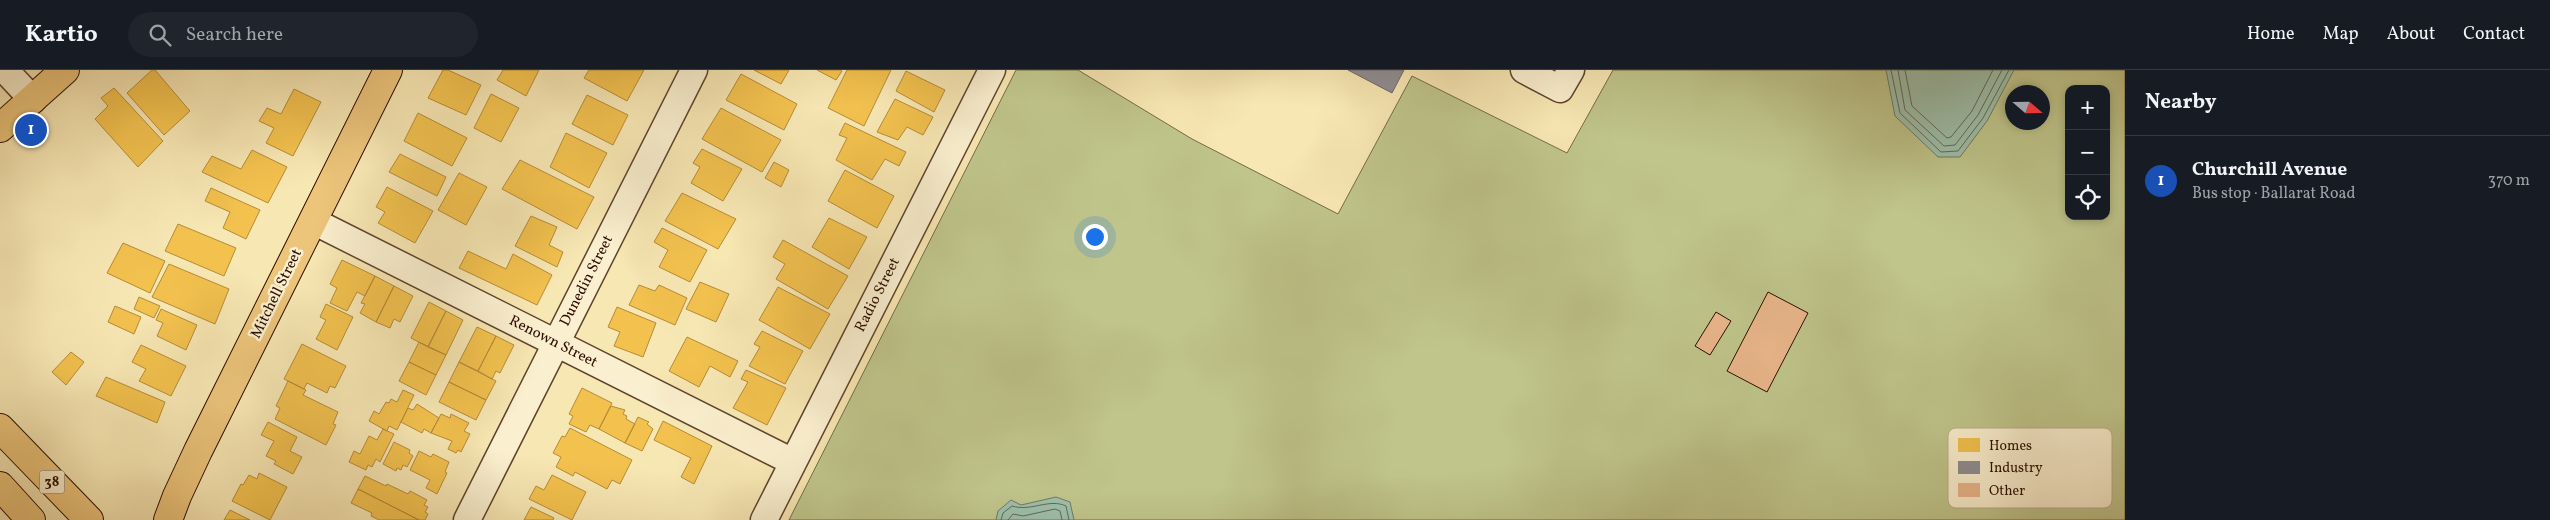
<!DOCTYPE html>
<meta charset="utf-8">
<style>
body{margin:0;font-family:Vollkorn,serif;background:#20242c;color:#f1f3f6}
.controls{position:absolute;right:15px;top:15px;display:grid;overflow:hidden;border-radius:10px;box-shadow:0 2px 8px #0003}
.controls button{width:45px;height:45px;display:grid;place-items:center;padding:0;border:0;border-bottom:1px solid #363941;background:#171b24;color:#f1f3f6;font:25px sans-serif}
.compass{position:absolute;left:2005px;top:15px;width:45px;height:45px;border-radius:50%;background:#171b24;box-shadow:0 2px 8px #0003;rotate:110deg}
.you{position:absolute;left:1094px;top:166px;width:18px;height:18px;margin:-12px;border:4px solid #fff;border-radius:50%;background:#1a73e8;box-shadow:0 0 0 8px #1a73e833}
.badge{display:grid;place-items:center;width:32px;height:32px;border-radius:50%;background:#8c9099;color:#fff;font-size:16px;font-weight:700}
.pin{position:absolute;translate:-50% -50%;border:2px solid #fff;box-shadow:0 1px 5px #0006}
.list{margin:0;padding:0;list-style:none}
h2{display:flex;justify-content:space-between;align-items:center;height:65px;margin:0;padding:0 20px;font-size:21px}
h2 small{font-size:16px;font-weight:400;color:#9ea1a6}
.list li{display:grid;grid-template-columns:32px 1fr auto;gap:15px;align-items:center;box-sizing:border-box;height:90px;padding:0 20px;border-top:1px solid #363941}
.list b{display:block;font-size:19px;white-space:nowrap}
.list p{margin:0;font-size:16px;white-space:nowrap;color:#9ea1a6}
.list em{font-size:16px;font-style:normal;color:#9ea1a6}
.icon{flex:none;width:28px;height:28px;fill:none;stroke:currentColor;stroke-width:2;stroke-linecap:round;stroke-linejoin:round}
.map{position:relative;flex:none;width:2125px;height:450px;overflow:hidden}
header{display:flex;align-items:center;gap:30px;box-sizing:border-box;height:70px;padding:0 25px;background:#171b24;border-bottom:1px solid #363941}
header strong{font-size:24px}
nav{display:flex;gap:28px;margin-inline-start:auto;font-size:18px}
.search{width:350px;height:45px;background:#20242c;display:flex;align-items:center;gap:12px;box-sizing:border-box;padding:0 18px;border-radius:28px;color:#9ea1a6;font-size:19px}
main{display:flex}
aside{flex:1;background:#171b24}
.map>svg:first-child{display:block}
.green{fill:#bfc58b;stroke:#756a46;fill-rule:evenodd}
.water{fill:#9dc0ab;stroke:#6f7967}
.homes{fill:#f2c14e;stroke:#b68b37}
.industry{fill:#8d8d92;stroke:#706766}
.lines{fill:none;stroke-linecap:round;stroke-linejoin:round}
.shore{stroke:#646756;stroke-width:1}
.building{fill:#e9b68b;stroke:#2b0e00}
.minor-casing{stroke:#5e442d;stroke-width:29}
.major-casing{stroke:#2b0e00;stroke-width:30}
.highway-casing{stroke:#2b0e00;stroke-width:30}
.minor{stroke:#faefce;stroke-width:26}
.major{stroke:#ecc47a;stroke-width:28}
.highway{stroke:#ecc47a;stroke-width:28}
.labels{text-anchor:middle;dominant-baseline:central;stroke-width:5;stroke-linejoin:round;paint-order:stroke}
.shield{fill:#faefce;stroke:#69523e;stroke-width:1}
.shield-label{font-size:14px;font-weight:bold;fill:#2b0e00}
.street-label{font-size:15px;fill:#2b0e00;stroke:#faefce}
.key{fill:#faefce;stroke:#bcac90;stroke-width:1}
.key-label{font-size:14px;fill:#2b0e00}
</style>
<header>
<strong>Kartio</strong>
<div class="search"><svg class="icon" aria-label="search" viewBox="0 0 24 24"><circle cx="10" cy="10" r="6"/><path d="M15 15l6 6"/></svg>Search here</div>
<nav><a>Home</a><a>Map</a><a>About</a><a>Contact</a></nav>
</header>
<main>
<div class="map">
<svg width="2125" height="450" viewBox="0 0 2125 450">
<rect width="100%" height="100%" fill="#f7e7b3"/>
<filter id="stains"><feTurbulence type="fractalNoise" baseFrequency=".004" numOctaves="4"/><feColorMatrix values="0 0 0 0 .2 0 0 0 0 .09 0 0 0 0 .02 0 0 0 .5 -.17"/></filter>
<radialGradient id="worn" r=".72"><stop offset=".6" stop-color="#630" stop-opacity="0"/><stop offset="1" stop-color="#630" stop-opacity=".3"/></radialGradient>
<path class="green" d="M1016,0H1078L1192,69L1338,144L1412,6L1567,83L1613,0H2125V450H789ZM2069,19H2106V146H2069ZM2012,22H2042V52H2012Z"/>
<path class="water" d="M1886,0H2014L1987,51L1960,87H1938L1895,46Z
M1056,427L1070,432L1074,450H996L998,441L1011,430L1021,435Z"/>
<path class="homes" d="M152,0H155L190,41L164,65L127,23Z
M443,0H448L481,15L466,45L428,28Z
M503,0H539L526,26L497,10Z
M589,0H644L627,31L584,8Z
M754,0H789L781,14Z
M817,0H840L842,1L836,10Z
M847,0H891L864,56L828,38Z
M906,1L945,20L934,42L896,21Z
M741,4L797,34L784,60L726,30Z
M114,18L163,71L138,97L95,49L108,36L101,28Z
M294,19L321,32L293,86L266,73L274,58L259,51L267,38L281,44Z
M491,24L519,38L501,72L474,58Z
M587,25L628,45L613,75L572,54Z
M895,29L933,47L923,65L907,57L898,70L877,62Z
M721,38L781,70L762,102L702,69Z
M418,43L467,68L452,96L404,71Z
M845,53L906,82L899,96L885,89L872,110L836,90L847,68L839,65Z
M566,63L607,83L589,118L550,97Z
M702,79L742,99L723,131L691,113L700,97L693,93Z
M252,80L287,97L268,133L202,102L212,86L241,99Z
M400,84L446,107L437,126L389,102Z
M520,90L594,127L577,159L502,119Z
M774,92L789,100L781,117L765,108Z
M845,100L894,126L877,158L828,131Z
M459,103L487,117L466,155L438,140Z
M387,117L433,141L415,173L378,153L385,142L376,137Z
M211,118L260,140L246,169L223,158L230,142L205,131Z
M682,123L736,149L718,179L665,151Z
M531,146L557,157L549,175L563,182L557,197L515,176Z
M829,148L867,167L849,199L812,177Z
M178,154L236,178L224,206L165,181Z
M662,158L707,180L690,212L659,197L668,180L654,172Z
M783,170L848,206L828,239L776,209L785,194L773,187Z
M123,173L165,191L150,223L107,203Z
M468,181L506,199L513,184L552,205L537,235L459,198Z
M342,190L375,206L365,226L357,222L347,241L330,233L337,218L330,214Z
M169,194L229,219L215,254L152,227Z
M375,206L394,216L376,252L360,243L365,234L361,233Z
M700,212L729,224L716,252L686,239Z
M639,215L655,221L659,215L687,228L675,255L629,235Z
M394,216L413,226L400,252L394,249L390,258L376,252Z
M778,217L830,244L810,279L759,250Z
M139,227L160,236L154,248L134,239Z
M429,232L446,241L428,277L411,268Z
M326,234L353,247L337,280L316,269L326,250L320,247Z
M115,236L141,247L134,264L108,252Z
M617,237L656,253L643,287L614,276L620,262L608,257Z
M161,239L197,255L186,280L157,266L163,253L156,250Z
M446,241L463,250L446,285L428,277Z
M477,257L496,266L478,301L459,292Z
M762,261L803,281L785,314L749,296L760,277L754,274Z
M496,266L514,275L500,303L496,301L492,309L478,301Z
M687,267L738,291L730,307L710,296L699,317L669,301Z
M419,272L446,285L436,305L409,292Z
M302,274L346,296L335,318L330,316L327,323L307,313L304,319L284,309Z
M141,275L186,296L171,326L139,311L146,299L132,292Z
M71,282L84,292L66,315L52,302Z
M409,292L436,305L426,325L399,311Z
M459,292L496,311L486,330L449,312Z
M746,300L786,318L767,355L733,338L748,312L741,309Z
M106,307L165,332L157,353L96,326Z
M288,311L306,320L303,325L338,342L333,354L336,355L326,375L275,349L280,338L276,336Z
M449,312L486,330L476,350L439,332Z
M582,318L612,333L599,359L590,355L586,362L569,354L573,346L569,344Z
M403,320L414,325L397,360L389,356L387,361L369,351L374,341L379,344L386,332L389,333L391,329L397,332Z
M417,334L439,348L431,363L424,359L422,363L401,352L408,338L413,340Z
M611,336L625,340L623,344L627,346L626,349L635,354L625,373L599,359Z
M441,344L450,348L451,344L469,353L464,361L470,364L461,382L458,380L456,383L448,379L452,371L431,363Z
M638,347L649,352L647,354L653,359L642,381L625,373Z
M663,351L712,376L694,414L681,407L691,388L654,370Z
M268,352L297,367L290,381L302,387L293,404L274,394L276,391L266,386L274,371L261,365Z
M570,358L632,390L620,414L612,410L607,419L575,402L573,406L556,397L561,387L553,383L562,366L565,367Z
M383,359L394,364L380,392L376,389L372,397L368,395L366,400L349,392L354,381L360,384L369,366L377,370Z
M394,372L410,380L409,383L413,386L407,397L403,395L401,400L397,398L396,401L383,394Z
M419,381L431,387L433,384L449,392L445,402L447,403L437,424L426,418L430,410L410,400Z
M259,403L287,417L270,450L232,431L241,414L243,415L249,405L257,409Z
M552,405L586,422L572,450L529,429L536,416L544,420Z
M365,406L386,416L387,414L408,424L410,421L427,430L424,435L428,437L425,442L428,444L425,450H419L358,419Z
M358,419L419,450H379L371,446L372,443L351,433Z
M531,437L554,448L553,450H524Z
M230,440L250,450H224Z"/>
<path class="industry" d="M1348,0H1404L1392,23Z"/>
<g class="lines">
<path class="shore" d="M1891,0L1900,43L1941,82L1958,81L1983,48L2009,0
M1898,0L1905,40L1944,76L1955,75L1978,45L2002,0
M1905,0L1912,36L1947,68L1951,67L1972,41L1993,0
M1001,450L1003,443L1012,436C1031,442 1049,428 1066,436L1069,450
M1008,450L1013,444L1023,446L1055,439L1060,441L1062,450"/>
</g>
<path class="building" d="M1768,222L1808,243L1767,322L1727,301Z
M1716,242L1731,251L1710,285L1695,276Z"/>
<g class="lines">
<defs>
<path id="minor" d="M5,0L33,30
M1524,0L1560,19L1571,0
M313,151L793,392
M467,450L694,0
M764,450L992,0"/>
<path id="major" d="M0,358L89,450
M0,416L31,450
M168,450L177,426L198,381L388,0"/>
<path id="highway" d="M0,58L65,0"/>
</defs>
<use href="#minor" class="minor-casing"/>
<use href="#major" class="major-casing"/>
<use href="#highway" class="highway-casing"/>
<use href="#minor" class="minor"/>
<use href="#major" class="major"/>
<use href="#highway" class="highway"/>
</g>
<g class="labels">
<rect class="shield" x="39.5" y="400.5" width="25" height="23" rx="4"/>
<g class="shield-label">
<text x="52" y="412">38</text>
</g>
<g class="street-label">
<text transform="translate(587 211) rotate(-63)">Dunedin Street</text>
<text transform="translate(277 224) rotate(-64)">Mitchell Street</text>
<text transform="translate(878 225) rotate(-63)">Radio Street</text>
<text transform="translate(553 272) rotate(27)">Renown Street</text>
</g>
</g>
<rect x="1948" y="358" width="164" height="80" rx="8" class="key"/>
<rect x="1958" y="368" width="22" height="14" fill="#f2c14e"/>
<rect x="1958" y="391" width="22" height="13" fill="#8d8d92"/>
<rect x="1958" y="413" width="22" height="14" fill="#e9b68b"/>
<g class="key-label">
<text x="1989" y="380">Homes</text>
<text x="1989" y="402">Industry</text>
<text x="1989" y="425">Other</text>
</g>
<rect width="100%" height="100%" filter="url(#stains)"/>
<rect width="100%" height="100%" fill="url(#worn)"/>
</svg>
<div class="controls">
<button>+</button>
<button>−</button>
<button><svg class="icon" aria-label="locate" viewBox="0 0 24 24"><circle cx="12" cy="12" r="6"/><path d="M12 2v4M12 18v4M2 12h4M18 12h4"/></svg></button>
</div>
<svg class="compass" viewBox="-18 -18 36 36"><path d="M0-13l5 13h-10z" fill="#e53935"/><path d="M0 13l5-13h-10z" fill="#9ea1a6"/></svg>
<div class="you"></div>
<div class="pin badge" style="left:31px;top:60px;background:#1a4fb4">1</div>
</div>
<aside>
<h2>Nearby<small></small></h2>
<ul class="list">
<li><span class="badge" style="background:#1a4fb4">1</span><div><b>Churchill Avenue</b><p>Bus stop · Ballarat Road</p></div><em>370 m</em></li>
</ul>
</aside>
</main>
